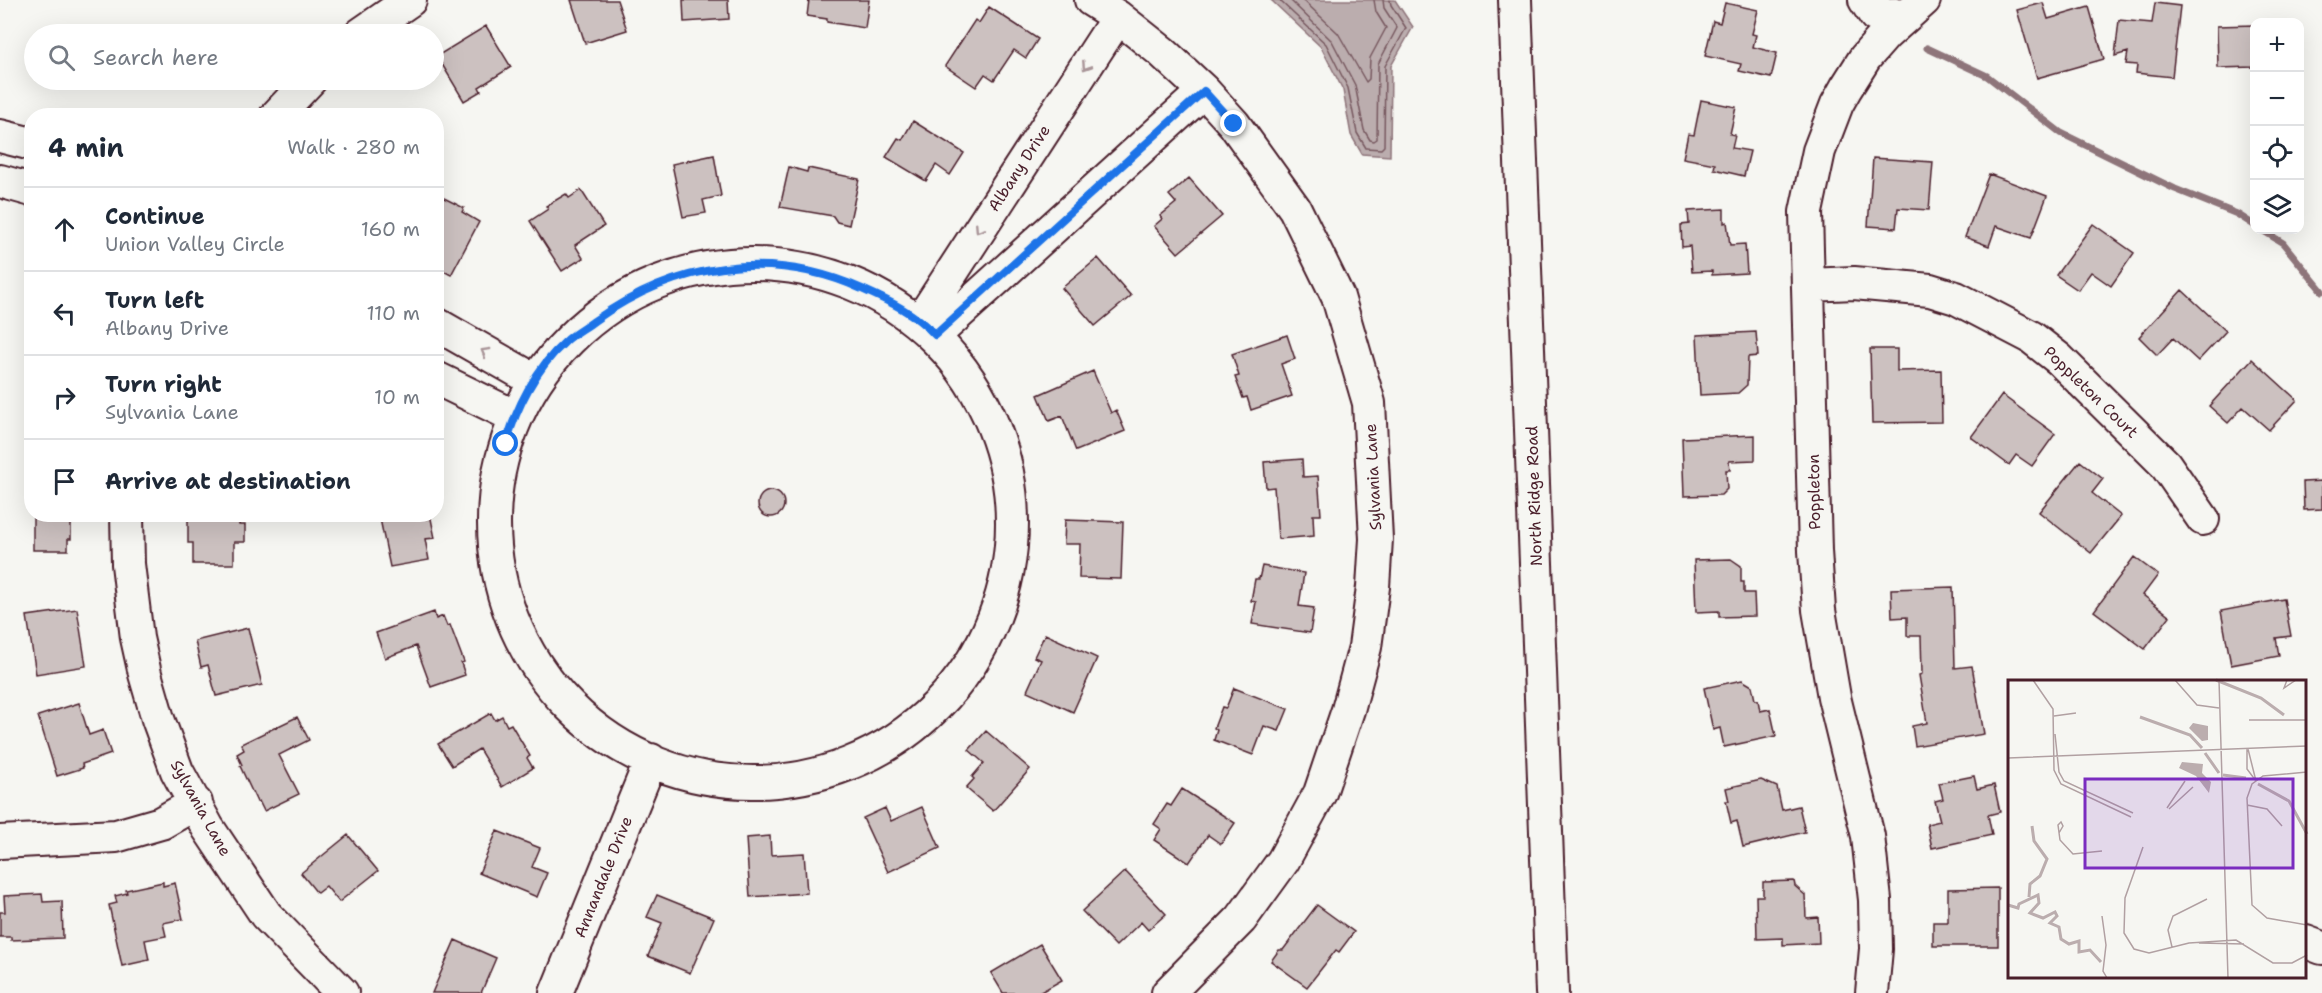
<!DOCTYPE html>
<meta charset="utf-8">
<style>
body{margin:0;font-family:"Shantell Sans",sans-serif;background:#f6f6f7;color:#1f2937}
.controls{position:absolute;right:18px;top:18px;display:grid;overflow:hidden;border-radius:12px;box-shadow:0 6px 24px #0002}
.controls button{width:54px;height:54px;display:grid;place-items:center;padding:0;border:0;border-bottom:2px solid #e0e1e3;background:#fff;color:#1f2937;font:30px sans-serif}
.stop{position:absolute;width:18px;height:18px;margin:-14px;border:4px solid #1a73e8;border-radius:50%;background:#fff}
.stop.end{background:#1a73e8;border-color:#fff;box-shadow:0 2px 6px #0008}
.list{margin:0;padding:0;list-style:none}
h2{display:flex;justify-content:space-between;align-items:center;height:78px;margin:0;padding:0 24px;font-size:26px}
h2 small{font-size:20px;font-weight:400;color:#747a83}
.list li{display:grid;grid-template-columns:39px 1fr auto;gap:18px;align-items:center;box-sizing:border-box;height:84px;padding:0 24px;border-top:2px solid #e0e1e3}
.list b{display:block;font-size:22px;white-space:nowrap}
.list p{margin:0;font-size:20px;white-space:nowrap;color:#747a83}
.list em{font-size:20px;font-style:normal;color:#747a83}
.icon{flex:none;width:33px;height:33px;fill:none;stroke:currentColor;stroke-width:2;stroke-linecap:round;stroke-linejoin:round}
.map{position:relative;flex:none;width:2322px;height:993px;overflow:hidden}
.search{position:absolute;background:#fff;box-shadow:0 6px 24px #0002;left:24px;top:24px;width:420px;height:66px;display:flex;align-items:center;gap:15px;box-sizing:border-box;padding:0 21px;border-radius:33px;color:#747a83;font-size:22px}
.panel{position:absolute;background:#fff;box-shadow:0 6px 24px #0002;left:24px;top:108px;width:420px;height:414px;border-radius:24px}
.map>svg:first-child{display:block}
.water{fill:#bbadae;stroke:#8e747a;stroke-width:1.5}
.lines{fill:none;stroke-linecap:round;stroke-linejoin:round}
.shore{stroke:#77585f;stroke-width:1.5}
.stream{stroke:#8e747a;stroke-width:7}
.building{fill:#ccc1c0;stroke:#4a1f2b;stroke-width:1.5}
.minor-casing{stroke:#4a1f2b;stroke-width:36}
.minor{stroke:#f6f6f2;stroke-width:32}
.oneway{stroke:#a99598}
.route{stroke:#1a73e8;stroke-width:8}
.labels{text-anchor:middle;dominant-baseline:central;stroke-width:6;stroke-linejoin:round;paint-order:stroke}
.street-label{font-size:16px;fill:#4a1f2b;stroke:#f6f6f2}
.inset-river{fill:none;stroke:#bbadae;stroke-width:3}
.inset-road{fill:none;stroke:#b1a0a2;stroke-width:1.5}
.view{fill:#7b2cbf;fill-opacity:0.15;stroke:#7b2cbf;stroke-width:3}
.inset-edge{fill:none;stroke:#4a1f2b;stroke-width:3}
</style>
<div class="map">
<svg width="2322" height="993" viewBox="0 0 2322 993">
<rect width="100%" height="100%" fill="#f6f6f2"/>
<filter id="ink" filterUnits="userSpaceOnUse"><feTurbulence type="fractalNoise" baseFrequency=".0167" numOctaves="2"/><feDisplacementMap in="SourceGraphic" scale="12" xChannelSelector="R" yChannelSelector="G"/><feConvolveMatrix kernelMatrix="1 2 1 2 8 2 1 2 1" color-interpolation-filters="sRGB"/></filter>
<g filter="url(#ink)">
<path class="water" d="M1271,0H1395L1413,27L1391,66L1390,156L1362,154L1351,135L1343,90L1321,47Z"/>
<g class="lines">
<path class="shore" d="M1279,0L1326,44L1348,88L1357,133L1366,148L1381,149L1384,146L1385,66L1406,28L1391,5L1390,0
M1290,0L1332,41L1355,85L1364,130L1370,140L1374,141L1377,139L1378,64L1397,28L1384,8L1383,0
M1303,0L1338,33L1366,82L1369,79L1370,58L1386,28L1376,12L1374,0"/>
<path class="stream" d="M1927,48L1987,76L2061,133L2175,189L2237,214L2254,225
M2262,230L2283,243L2322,291"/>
</g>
<path class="building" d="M571,0H617L627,30L585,43Z
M683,0H728L729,19L684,22Z
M809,0H869L865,28L827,22V19L807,16Z
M1725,3L1758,10L1752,34L1756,35L1753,47L1777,53L1771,78L1739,71L1741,64L1705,56L1713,21L1720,23Z
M2043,3L2048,19L2089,7L2104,59L2037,78L2017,10Z
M2155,3L2180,6L2172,77L2136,73L2137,65L2126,64L2128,52L2115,56L2119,20L2152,23Z
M989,7L1038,39L1026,58L1014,50L994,80L985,74L976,87L945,66L975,20L979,23Z
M2254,25V67L2218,68L2217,26Z
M486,26L511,67L479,87L481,91L464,101L437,56Z
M1701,100L1736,107L1730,134L1735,135L1732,148L1750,151L1744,176L1714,169L1715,164L1683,158L1688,134L1694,135Z
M913,121L964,153L950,175L936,165L926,181L886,157L898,138L902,140Z
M714,155L721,196L703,200L706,213L683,217L672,164Z
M1873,158L1933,162L1929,210L1898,208L1896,228L1868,226Z
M789,167L807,172L808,168L859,179L849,225L837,222L833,216L780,207Z
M1989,174L2047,196L2031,238L1996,226L1989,246L1965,237Z
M1189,178L1222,216L1178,253L1154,226L1162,219L1160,216L1176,203L1169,195Z
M581,190L604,226L575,245L583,258L562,271L530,221L548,209L546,206L566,194L569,198Z
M442,197L464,208L462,212L479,222L451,275L436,267V207Z
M1724,209V223L1727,222L1730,245L1745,244L1747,273L1712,275V271L1692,272L1690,246L1682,247L1681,225L1689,224L1688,211Z
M2093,224L2134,253L2111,286L2091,272L2078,290L2056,275Z
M1098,258L1131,296L1095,326L1062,288Z
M2182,290L2226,331L2198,361L2173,338L2157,355L2139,337Z
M1756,332L1758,356L1748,357L1747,385L1738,393L1700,395L1697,335Z
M1287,335L1295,359L1281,364L1292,396L1251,410L1247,397L1243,398L1235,377L1239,376L1232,354Z
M1870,349H1897V371L1941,370L1942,422L1872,423Z
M2252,359L2297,400L2269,430L2243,407L2228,423L2209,406Z
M1093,371L1111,413L1116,410L1125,431L1076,451L1062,416L1049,421L1038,395Z
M2002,395L2055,434L2032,466L2016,455L2009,465L1971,437Z
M1755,435V460L1729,461L1730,470H1726L1727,489L1721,495L1684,496L1682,438Z
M1302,459L1303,477L1318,476L1321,515H1313L1314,536L1278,539L1274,487L1266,488L1264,462Z
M2080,461L2103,479L2092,493L2121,516L2091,553L2039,512Z
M2322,481V509L2304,510L2303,482Z
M758 504a13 13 0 1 1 26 0a13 13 0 1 1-26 0Z
M33,514H71V539H68V550H33Z
M188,514H239V525H245V542H234V564H193V543H188Z
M379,514H430L435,538L425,539L429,560L390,567Z
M1065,520L1123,522L1121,579L1079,578L1080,544H1064Z
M2134,557L2158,575L2143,595L2170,616L2145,649L2094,611Z
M1731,559L1741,566V582H1744V593H1754L1755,616L1719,617V611L1696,612L1694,560Z
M1262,566L1304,573L1299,606L1314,608L1310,633L1252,624L1256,602L1251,601L1255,579H1259Z
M1953,587L1955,668L1972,666L1984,734L1915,746L1912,726L1927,723L1919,675L1922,674L1921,636H1907V617L1892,618L1891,589Z
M2284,599L2291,636L2276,638L2279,656L2231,665L2221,611Z
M77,609L86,666L36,674L27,616Z
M434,612L436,619L443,616L447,626L450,625L464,662L461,663L465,675L431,687L416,646L385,658L376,633Z
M248,628L262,685L216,696L208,665L201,667L195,641Z
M1045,634L1097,658L1073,712L1027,691L1041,660L1034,657Z
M1742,680L1752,686L1755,700H1758L1760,711L1770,709L1776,736L1724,747L1720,728L1713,730L1704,688Z
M1234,688L1288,709L1279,731L1264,726L1253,755L1214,740L1217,730L1214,728L1222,707L1226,708Z
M79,703L89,735L103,730L111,754L82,764L83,768L57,776L38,716Z
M491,713L495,720L502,716L507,726L511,724L530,756L527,758L533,768L502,787L479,749L452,766L438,744Z
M297,717L309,740L279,755L299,794L264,811L259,801L257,802L240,766L242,765L237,754L244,750L241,744Z
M986,731L1030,769L993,811L966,788L974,779L972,777L984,763L969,750Z
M1974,776L1977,789L1994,785L2000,812L1988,815L1992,835L1932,848L1927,824L1940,821L1935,801L1943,799L1939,783Z
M1761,780L1777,787L1782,810L1799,806L1805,832L1743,847L1737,821L1731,823L1726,801H1729L1726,788Z
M1182,789L1235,823L1221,844L1208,835L1189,863L1154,840L1161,829L1154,824L1167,804L1171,806Z
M922,807L940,848L888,872L863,818L885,808L891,821Z
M497,831L540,848L532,867L547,873L537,897L479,873Z
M348,835L378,871L339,902L326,886L317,893L301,873Z
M770,836L771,855L804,853L807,893L750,897L746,838Z
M1125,871L1166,914L1148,930L1141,922L1116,946L1082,911Z
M1794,881L1795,886L1805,895L1806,918L1818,917L1819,943L1783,945V938L1757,939L1756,896H1763V882Z
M163,882V886L175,883L183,919L163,923L166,936L145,940L149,960L122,966L109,905L117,903L115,896L127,893L126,890Z
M1998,888V946H1933V922H1948V889Z
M42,894L43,902L62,901L63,938L11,940V937H0V912H5L4,896Z
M657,895L714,918L690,973L648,956L662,923L647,917Z
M1317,905L1354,932L1339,952L1336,950L1307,987L1271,961L1279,950H1283Z
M455,940L496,958L481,993H432Z
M1040,944L1062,980L1039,993H1003L991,973Z"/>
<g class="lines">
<defs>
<path id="minor" d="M1091,0L1118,17L1162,52L1204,91L1234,124L1295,209L1338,297L1369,403L1376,539L1373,587L1365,647L1348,710L1320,793L1283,861L1241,919L1168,993
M1515,0L1552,993
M1865,0L1875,15L1906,14
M361,34L410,0
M276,116L310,80
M0,136L32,144
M0,181L32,190
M494 523a259 259 0 1 1 518 0a259 259 0 1 1-518 0Z
M1809,285L1854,283L1930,290L1956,298L2031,337L2059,359L2165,464L2203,519
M921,320L1118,17
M436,324L534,380
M935,335L1204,91
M436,378L514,416
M127,514L128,564L137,638L145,674L158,719L177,771L208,828L266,915L342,993
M0,842L116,836L161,823L196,803
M2306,942L2322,948
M556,993L651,760
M1872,993L1876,949L1875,900L1868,836L1834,697L1819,610L1815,551L1806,212L1819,151L1837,104L1846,88L1865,58L1886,34L1924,0"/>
</defs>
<use href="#minor" class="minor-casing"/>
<use href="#minor" class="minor"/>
</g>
<defs><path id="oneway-chevron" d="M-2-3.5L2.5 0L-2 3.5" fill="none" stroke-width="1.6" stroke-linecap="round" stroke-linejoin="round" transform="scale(1.5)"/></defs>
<g class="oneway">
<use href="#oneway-chevron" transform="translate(1086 66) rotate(123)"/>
<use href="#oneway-chevron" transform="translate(979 229) rotate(123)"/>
<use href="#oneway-chevron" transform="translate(485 352) rotate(-150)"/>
</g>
</g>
<g class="lines" filter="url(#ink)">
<path class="route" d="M506,444C516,408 536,368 565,342C573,334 585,328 594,321C675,263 771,248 862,289C889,301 915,313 935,335L1204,91L1234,124"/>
</g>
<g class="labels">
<g class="street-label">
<text transform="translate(1019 168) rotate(-57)">Albany Drive</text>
<text transform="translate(2091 392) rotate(44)">Poppleton Court</text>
<text transform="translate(1373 477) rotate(-93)">Sylvania Lane</text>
<text transform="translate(1814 492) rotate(-91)">Poppleton</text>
<text transform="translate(1534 496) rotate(-92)">North Ridge Road</text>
<text transform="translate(201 808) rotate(61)">Sylvania Lane</text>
<text transform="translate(603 877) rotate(-68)">Annandale Drive</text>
</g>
</g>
<g transform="translate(2008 680)">
<rect width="298" height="298" fill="#f6f6f2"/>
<path d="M185,43L200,46V60L194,61L181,48ZM174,82L195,84L194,93L203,102L201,113L188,96L171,88Z" fill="#bbadae"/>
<path class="inset-river" d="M208,0L253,18L276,35M132,37L182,55L194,68M197,73L211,93M215,95L238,98M250,104L281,121L299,154M21,217L22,204L32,196L39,179L26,161L24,146M0,225L10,228L11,224L30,215L31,223L22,233L35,238L47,232L49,236L42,243L51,247L53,259L61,264L71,261V272L82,270L93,282"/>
<path class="inset-road" d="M25,0L45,29L46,90L53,104L123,137M167,0L189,25L211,28M211,0L220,298M279,0L276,8L288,0M46,36L68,33M241,40H299M47,54L51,92L56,101L125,133M239,69V89L248,101M240,69L248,101M0,78L299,66M299,92L255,96L244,104L239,118L244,225L259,238L299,245M239,125L259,129L274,146M159,128L177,101M161,129L185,107M51,153L55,146L53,142L50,145L52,160L65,174L94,171M135,167L117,218L116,253L126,269L141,273L181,263L228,260L265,283H284L299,275M94,236L98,265L95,291L99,298M191,263L236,264M164,267L160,250L165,236L199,219"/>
<path class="view" d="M77,99H285V188H77Z"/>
<rect width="298" height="298" class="inset-edge"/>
</g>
</svg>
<div class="controls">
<button>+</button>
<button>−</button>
<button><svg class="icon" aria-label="locate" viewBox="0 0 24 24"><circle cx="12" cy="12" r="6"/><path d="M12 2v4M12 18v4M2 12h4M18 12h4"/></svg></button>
<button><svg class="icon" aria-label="layers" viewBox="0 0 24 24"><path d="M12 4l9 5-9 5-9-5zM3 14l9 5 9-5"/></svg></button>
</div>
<div class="stop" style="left:506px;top:444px"></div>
<div class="stop end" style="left:1234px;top:124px"></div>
<div class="search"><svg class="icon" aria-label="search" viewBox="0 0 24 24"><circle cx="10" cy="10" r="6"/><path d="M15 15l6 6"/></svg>Search here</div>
<section class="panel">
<h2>4 min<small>Walk · 280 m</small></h2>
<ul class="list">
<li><svg class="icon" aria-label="ahead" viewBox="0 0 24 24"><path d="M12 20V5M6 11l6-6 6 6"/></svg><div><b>Continue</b><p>Union Valley Circle</p></div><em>160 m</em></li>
<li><svg class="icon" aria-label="left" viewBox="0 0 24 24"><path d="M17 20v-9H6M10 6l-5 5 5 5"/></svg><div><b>Turn left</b><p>Albany Drive</p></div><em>110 m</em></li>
<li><svg class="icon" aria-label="right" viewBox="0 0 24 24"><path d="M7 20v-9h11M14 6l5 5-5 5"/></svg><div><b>Turn right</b><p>Sylvania Lane</p></div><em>10 m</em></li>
<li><svg class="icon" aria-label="arrive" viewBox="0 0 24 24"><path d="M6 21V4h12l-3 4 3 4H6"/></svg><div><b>Arrive at destination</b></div></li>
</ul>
</section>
</div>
